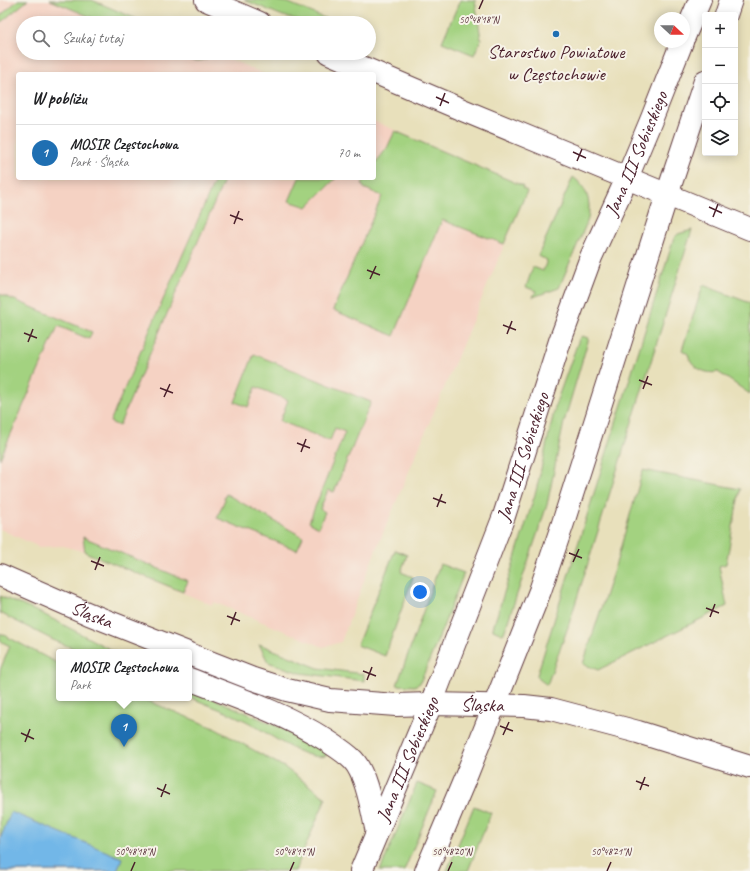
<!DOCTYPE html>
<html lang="pl">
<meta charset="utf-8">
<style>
body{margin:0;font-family:Caveat,sans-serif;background:#f2f2f2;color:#202124}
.controls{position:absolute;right:12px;top:12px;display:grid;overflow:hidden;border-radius:4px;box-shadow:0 2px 10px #0003}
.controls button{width:36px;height:36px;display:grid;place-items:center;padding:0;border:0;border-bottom:1px solid #e0e0e0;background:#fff;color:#202124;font:20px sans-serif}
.compass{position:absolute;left:654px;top:12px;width:36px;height:36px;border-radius:50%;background:#fff;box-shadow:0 2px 10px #0003;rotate:112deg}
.you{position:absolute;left:420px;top:592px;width:14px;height:14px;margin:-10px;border:3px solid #fff;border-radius:50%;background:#1a73e8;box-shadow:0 0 0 6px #1a73e833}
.badge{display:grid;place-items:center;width:26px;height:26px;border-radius:50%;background:#1f6fb2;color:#fff;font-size:13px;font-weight:700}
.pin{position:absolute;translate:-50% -33px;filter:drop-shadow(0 1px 2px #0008)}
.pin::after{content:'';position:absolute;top:21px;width:14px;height:12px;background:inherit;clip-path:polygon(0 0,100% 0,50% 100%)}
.popup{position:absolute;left:56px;top:649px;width:136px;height:52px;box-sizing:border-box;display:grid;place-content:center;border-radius:4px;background:#fff;filter:drop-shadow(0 1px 3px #0005);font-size:13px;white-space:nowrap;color:#757577}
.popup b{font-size:15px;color:#202124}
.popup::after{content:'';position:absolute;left:50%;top:100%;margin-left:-8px;border:8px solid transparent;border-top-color:#fff}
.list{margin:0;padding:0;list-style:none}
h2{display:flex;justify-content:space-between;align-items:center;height:52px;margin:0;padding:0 16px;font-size:17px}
h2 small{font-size:13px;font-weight:400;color:#757577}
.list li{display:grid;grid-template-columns:26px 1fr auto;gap:12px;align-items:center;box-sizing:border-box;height:56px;padding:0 16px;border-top:1px solid #e0e0e0}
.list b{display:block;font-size:15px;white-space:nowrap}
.list p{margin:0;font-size:13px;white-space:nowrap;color:#757577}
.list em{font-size:13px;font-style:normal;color:#757577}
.icon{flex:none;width:22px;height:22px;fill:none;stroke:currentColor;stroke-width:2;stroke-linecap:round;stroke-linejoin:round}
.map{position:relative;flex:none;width:750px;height:871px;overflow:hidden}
.search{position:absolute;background:#fff;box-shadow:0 2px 10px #0003;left:16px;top:16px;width:360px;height:44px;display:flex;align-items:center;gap:10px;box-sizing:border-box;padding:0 14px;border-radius:22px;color:#757577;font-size:15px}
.panel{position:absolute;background:#fff;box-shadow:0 2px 10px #0003;left:16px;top:72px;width:360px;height:108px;border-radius:4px}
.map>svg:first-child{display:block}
.built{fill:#f5d2c3}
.green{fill:#a3d280;stroke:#767856}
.water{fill:#72b7e8;stroke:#5e6b8a}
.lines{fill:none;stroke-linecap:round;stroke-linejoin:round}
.minor-casing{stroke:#623c41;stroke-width:24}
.minor{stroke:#fff;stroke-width:22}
.ticks{fill:none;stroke:#4a1f2b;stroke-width:1.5}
.poi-dot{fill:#1f6fb2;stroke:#f7f3e8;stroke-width:1.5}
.labels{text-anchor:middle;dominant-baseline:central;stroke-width:4;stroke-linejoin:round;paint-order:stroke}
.poi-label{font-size:19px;fill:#4a1f2b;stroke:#f7f3e8}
.street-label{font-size:19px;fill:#4a1f2b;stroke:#f7f3e8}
.ticks-label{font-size:10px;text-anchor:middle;fill:#4a1f2b;stroke:#f7f3e8;stroke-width:4;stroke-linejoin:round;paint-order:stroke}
</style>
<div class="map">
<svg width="750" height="871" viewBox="0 0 750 871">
<rect width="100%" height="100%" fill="#f7f3e8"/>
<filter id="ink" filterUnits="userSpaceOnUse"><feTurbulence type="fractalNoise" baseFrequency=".025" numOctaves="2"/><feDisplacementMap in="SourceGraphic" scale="8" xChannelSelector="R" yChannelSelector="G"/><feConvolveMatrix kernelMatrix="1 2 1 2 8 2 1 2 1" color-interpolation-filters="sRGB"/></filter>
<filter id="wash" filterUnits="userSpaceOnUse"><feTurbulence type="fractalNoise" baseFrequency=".012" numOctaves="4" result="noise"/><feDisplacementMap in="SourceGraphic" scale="16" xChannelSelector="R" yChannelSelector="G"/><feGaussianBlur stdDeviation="0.9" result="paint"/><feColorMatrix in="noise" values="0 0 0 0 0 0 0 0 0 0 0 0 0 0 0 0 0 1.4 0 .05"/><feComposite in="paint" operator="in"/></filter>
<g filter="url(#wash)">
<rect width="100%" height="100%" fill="#e8e0bb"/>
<path class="built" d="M0,0H92L146,23H23V53H216L264,74H18V178H374V121L523,186L522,188L527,191L373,557L341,642L323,647L214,602L212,605L85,552L63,546L39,547L0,529Z"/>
<path class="green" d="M18,0H28L0,23V16Z
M50,0H92L146,23H105Z
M244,0H272L289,3L336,23H312L283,16Z
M460,0H475L481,39L474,55L442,42Z
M177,53H213C200,67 192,59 177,53Z
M395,131L523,186L522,188L527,191L504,244L442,220L394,336L333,310L382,196L364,188L362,184L365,178H374V165L387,148Z
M573,177C588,188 592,204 587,222L559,288L533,297L536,291L526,287L533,267L543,271L547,260L538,256Z
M216,178H225L119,426L110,422Z
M299,178H336L307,207L289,201Z
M692,230L568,627L547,685L539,679L537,675L674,238L678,234Z
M703,285L750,303V394L718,372C705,375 691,367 688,354L682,350Z
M0,294L92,332L89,339L58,326L0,459Z
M582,336L588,338V341L564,422L547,505L504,633L502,634L493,630V628L536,491L556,403L579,339Z
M254,354L371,402L334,492L328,490L320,509L325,512L318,528L309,522L345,432L335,428L330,441L280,421L288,400L256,387L248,407L235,402Z
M643,470L740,489L726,564L719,566L727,606L598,670L583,664L617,560Z
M226,494L303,537L297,550L217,518L225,499L224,498Z
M83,537L188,581L183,592L85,552Z
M395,550L407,555L401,572L413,577L385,656L357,645Z
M440,564L464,573L441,632L420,683L415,686L397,685Z
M0,596L43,614L115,652H82L53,640L0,613Z
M0,633L59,664V698H141L214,728L284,767L326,798L295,871H0V670L10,646L0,641Z
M259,644L318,668L364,674V681L300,673L268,662Z
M189,688L293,733L327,754L326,756C304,762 266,731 246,721C228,712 208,705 189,697Z
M417,783L437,791L404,871H380Z
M474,806L491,813L468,871H447Z"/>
<path class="water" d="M11,812L122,858L117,871H0V839Z"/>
</g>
<g filter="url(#ink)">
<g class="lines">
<defs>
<g id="minor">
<path d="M206,0L260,23"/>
<path d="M726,15L731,0"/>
<path d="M684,37L700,0"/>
<path d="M329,53L465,111L750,229"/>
<path id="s1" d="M0,575L89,614L185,652"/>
<path id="s2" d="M189,654L253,679L287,690L330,700L396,705L431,704L524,706L551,709L638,732L750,767"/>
<path d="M189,679C235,697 284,713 326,740C335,746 345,752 353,760C367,775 372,812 377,832"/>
<path id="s3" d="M361,871L431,704L504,516L560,341L591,257L627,178L652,118L682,42"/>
<path d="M426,871L467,774L540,591L563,523L667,195L705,81"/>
</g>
</defs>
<use href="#minor" class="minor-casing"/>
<use href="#minor" class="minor"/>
</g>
</g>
<path class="ticks" d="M479,9L483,0M436,97L449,103M440,106L445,93M573,152L586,158M577,161L582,149M709,207L722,213M230,215L243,220M713,217L718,204M234,224L239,211M367,270L380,275M370,279L376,266M503,325L516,330M24,333L37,338M507,334L512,321M28,342L33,329M639,380L652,385M160,388L173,393M643,389L648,376M164,397L170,384M297,443L310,448M301,452L306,439M433,498L446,503M437,507L442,494M569,553L582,558M91,561L104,566M573,562L579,549M95,570L100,557M706,608L719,613M227,616L240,621M710,617L715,604M231,625L236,612M363,671L376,676M367,680L372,667M500,726L513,731M21,733L34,739M503,735L509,722M25,742L30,729M636,781L649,786M157,788L170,794M640,790L645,777M161,797L166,784M131,871L135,862M290,871L294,862M448,871L452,862M607,871L611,862"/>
<circle class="poi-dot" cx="556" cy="34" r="4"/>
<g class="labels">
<g class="poi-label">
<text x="556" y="52">Starostwo Powiatowe<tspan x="556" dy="22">w Częstochowie</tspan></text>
</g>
<g class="street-label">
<text stroke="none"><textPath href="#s3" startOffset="769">Jana III Sobieskiego</textPath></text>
<text stroke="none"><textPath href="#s3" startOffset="445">Jana III Sobieskiego</textPath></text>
<text stroke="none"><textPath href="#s1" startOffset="100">Śląska</textPath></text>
<text stroke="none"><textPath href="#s2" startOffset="301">Śląska</textPath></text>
<text stroke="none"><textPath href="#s3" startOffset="121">Jana III Sobieskiego</textPath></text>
</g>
</g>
<g class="ticks-label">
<text x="479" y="23">50°48'18"N</text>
<text x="135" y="855">50°48'18"N</text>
<text x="294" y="855">50°48'19"N</text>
<text x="452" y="855">50°48'20"N</text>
<text x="611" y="855">50°48'21"N</text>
</g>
</svg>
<div class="controls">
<button>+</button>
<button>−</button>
<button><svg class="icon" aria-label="locate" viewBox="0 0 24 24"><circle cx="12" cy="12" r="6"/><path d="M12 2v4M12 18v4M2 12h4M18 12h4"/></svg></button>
<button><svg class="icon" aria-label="layers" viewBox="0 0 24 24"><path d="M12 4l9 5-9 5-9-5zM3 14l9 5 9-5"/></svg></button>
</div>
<svg class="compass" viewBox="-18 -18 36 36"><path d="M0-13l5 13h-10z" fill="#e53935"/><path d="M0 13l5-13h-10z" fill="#757577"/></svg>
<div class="you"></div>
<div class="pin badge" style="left:124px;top:747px">1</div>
<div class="popup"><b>MOSIR Częstochowa</b>Park</div>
<div class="search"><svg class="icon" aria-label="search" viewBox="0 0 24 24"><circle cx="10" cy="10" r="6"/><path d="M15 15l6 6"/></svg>Szukaj tutaj</div>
<section class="panel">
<h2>W pobliżu<small></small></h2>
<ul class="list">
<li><span class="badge">1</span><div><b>MOSIR Częstochowa</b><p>Park · Śląska</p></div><em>70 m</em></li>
</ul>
</section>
</div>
